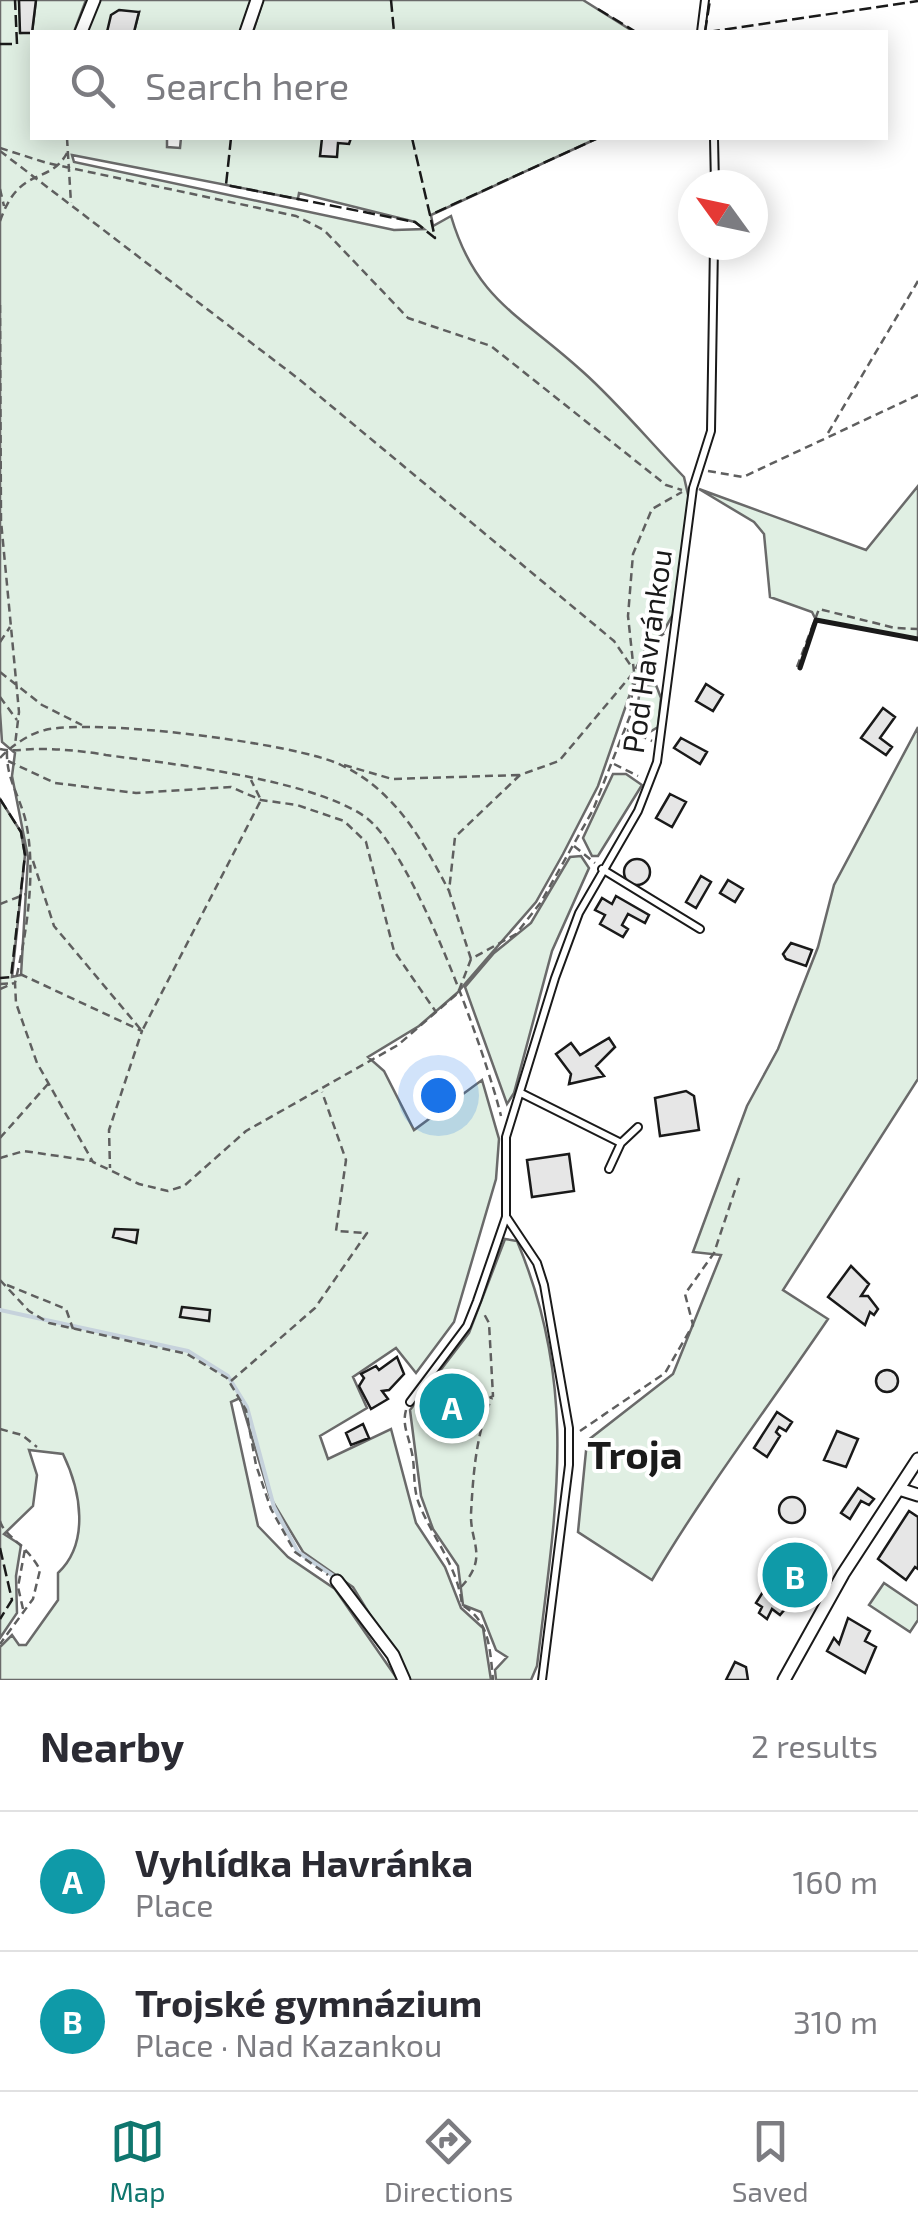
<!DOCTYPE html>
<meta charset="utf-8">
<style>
body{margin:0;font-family:"Exo 2",sans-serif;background:#f2f2f3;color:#2b2b33}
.compass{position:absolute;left:678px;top:170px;width:90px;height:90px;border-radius:50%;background:#fff;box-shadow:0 5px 25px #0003;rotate:303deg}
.you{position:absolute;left:438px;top:1095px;width:35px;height:35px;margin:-25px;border:8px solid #fff;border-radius:50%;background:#1a73e8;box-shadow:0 0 0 15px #1a73e833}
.badge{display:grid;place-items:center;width:65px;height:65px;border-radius:50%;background:#0f766e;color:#fff;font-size:32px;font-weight:700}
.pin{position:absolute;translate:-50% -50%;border:5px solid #fff;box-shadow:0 2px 10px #0006}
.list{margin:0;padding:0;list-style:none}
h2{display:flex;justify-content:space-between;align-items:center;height:130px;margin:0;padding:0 40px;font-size:42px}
h2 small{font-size:32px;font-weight:400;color:#7c7c81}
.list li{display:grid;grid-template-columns:65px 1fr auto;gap:30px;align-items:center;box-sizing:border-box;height:140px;padding:0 40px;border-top:2px solid #e1e1e2}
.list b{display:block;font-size:38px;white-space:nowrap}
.list p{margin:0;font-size:32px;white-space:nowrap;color:#7c7c81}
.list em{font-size:32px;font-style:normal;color:#7c7c81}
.icon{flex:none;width:55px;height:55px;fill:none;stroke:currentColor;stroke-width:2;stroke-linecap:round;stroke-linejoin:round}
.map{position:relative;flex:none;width:918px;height:1680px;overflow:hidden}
.search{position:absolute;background:#fff;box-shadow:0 5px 25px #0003;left:30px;right:30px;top:30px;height:110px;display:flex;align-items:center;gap:25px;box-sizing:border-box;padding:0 35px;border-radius:0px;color:#7c7c81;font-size:38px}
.sheet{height:410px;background:#fff}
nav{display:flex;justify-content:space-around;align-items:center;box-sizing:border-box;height:140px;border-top:2px solid #e1e1e2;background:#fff;font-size:28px;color:#7c7c81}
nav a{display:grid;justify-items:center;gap:5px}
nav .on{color:#0f766e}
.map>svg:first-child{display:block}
.green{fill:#e0efe3;stroke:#6a6a6a;stroke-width:2.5;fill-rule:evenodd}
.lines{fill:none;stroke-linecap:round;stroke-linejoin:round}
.stream{stroke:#c6d2dc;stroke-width:4}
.building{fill:#e6e6e6;stroke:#1a1a1a;stroke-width:2.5}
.service-casing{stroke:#1a1a1a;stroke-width:10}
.minor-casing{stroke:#1a1a1a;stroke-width:15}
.path{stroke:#5f5f5f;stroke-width:2.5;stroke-dasharray:8 5;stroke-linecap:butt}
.service{stroke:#fff;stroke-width:6}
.minor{stroke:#fff;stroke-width:11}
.fence{stroke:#1a1a1a;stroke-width:2.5;stroke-dasharray:12 5;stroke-linecap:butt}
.wall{stroke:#1a1a1a;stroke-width:5}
.labels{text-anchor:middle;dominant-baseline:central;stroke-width:8;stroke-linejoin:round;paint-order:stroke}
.street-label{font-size:30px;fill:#1a1a1a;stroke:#fff}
.district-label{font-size:40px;font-weight:bold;fill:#1a1a1a;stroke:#fff}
</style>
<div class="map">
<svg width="918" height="1680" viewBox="0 0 918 1680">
<rect width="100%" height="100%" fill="#fff"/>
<path class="green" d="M0,0H19L21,33L32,32L36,0H86L74,32H32V138H167V147L180,148L181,138H598L431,215L433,226L451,216C476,301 521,315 582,371C618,403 650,442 684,477L689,499L673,614L631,691L598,786L563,854L536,902L457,993L419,1026L368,1057L384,1071L414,1130L482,1080L499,1139L496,1179L454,1322L416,1373L396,1348L353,1377L367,1408L320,1436L328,1459L391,1429L416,1523L445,1567L461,1608L483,1628L491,1680H410L353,1587L303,1552L270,1497L240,1398L231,1402L258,1526L288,1557L335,1589L398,1680H0V1647L12,1635L19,1645H26L58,1600V1573C90,1543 81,1491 63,1454L29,1450L37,1475L33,1506L4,1534L21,1545L16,1576L17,1613L0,1638V799L21,832L25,855L12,977L21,975L28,857L12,776L15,753L2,742L0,712ZM72,155L298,199L299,193L415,222L424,229L394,230L74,162Z
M99,0H251L240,32H134L139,12L110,26L107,32H87Z
M263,0H583L634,32H253Z
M918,486V639L816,620L812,612L770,597L764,534L754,522L699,489L866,550Z
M647,685H656L661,698L658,727L648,733L633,729L640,691Z
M918,727V1079L783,1290L828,1319C769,1406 705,1490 652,1580L578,1532L587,1441L673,1374L721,1255L693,1252L747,1106L778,1049L818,947L834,885Z
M613,774H626L642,785L598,856H592L583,838Z
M581,856L589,868L552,951L514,1093L507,1104L465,987L494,953L531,923L570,857Z
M505,1239L517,1241C580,1390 555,1513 537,1666L531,1680H496L495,1670L507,1657L496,1650L481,1612L463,1605L458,1566L433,1529L421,1496L410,1410L469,1333Z
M884,1583L918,1606V1620L910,1632L869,1605Z"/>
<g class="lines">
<path class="stream" d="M0,1310L188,1351L228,1376L247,1407L274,1507L298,1552L335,1577
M346,1585L365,1609"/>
</g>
<path class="building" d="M19,0H36L32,33H20Z
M119,10L139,12L134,32H107L111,15Z
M322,138H351L349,144L338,143L337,157L320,156Z
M706,684L723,695L713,711L696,701Z
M883,708L895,717L880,738L892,747L886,755L861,738Z
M681,738L707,752L700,764L674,748Z
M670,794L686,802L672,827L656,818Z
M624 872a13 13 0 1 1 26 0a13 13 0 1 1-26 0Z
M701,876L711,882L696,908L686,902Z
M728,880L743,889L735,902L720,893Z
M616,896L649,915L645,923L628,914L622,925L628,929L623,937L600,924L605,915L595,910L602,898L612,904Z
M791,943L812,950L806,966L786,959L783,954Z
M609,1038L615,1047L596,1066L604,1076L569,1084L571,1074L556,1054L571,1043L580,1055Z
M686,1091L694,1096L699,1130L660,1136L655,1098Z
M569,1154L574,1191L532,1197L527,1160Z
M115,1229L138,1230L136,1243L113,1237Z
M851,1266L869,1284L861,1296H868L878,1309L874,1315L870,1312L865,1325L828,1297Z
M182,1307L210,1310L209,1321L180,1317Z
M397,1357L404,1374L389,1390L382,1391L388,1399L371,1409L359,1386L364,1378L361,1374L376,1366L379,1370Z
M876 1381a11 11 0 1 1 22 0a11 11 0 1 1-22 0Z
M777,1412L792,1422L786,1431L779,1427L776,1432L780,1436L767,1457L754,1448Z
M363,1424L369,1438L351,1445L346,1433Z
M837,1431L858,1439L846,1467L824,1460Z
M858,1488L874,1499L869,1505L861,1501L850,1519L841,1513Z
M779 1510a13 13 0 1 1 26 0a13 13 0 1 1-26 0Z
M909,1511L918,1517V1569L915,1567L906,1580L878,1559Z
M795,1558L811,1568L799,1592L780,1581L787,1563Z
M773,1576L799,1592L780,1615L772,1609L767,1619L759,1613L762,1607L756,1603Z
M848,1618L870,1631L865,1641L876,1647L865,1673L827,1651L834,1638L839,1644Z
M735,1662L746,1667L748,1680H726Z"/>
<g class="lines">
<defs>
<path id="service" d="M701,32L705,0
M714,138L715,185
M602,869L700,929
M521,1093L621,1143
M609,1169L621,1143L638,1127
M507,1218L537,1263L544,1285L569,1428V1465L542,1680
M410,1402L467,1326L477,1301L506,1217V1137L555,978L579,913L638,811L657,762L693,488L711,431L714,245"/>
<path id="minor" d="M81,32L94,0
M246,32L257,0
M899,1489L918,1495
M337,1581L393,1655L404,1680
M784,1680L843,1574L918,1459"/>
</defs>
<use href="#service" class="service-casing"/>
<use href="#minor" class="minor-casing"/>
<path class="path" d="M67,138L71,203
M0,148L47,163L296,216L324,230L408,318L491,346L666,485L682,490
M0,151L300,380L614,641L631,666
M0,189L4,206
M0,221C20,164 49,186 67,153
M0,305L1,521L19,712L15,745
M828,433L918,281
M708,471L743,477L918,395
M0,642L10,627
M797,667L819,609L895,628L918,629
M0,672L42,705L82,725
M0,697L17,720
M627,730L652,741
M0,749C12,752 25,749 38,749C61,749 83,751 106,755C173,764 309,779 364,816C413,849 486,1054 501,1116
M7,751C6,777 18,793 25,818C37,868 27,933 15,983L16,1003L37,1063L93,1162L139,1184L168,1191L184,1186L246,1131L398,1045L458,993L471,959L516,934L541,902L593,810L630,716L634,672L628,616L633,554L652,509L682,492
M0,758C10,747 30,733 45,730C94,718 296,743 341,765C395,790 423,841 449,891
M8,761L55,783L136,793L231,787L261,800L297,805L344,821L366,842L394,951L436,1012
M614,764L638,776
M344,765L392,779L519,775
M574,846L595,863
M33,861L54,926L142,1031L261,800L251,780
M0,904L26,894
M471,959L449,891L455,837L520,775L559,761L634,672L649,643L665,633
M20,974L142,1031L109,1130L110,1168
M0,984L13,983
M0,989L14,983
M0,1138L48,1084
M0,1158L24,1151L92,1161
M0,1280L29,1311L49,1323L187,1354L227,1378L246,1410L256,1465L271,1509L295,1552L328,1575
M7,1285L66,1309L73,1329
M231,1381L315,1308L367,1233L336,1231L346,1160L322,1092
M419,1405L427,1407L452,1395L474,1406L493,1396L489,1323L483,1312
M406,1410C402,1425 408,1434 411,1449C416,1467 412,1486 419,1504C433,1538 458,1567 462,1605C490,1621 490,1650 493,1680
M0,1429L22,1435L37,1447
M580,1431L665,1373L693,1325L685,1294L714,1253L740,1175
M0,1521C4,1536 28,1546 40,1570L33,1599L0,1644
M461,1587C489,1557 470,1543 471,1514C473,1476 476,1432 492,1398
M23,1609L18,1587L25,1549"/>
<use href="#service" class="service"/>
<use href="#minor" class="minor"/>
<path class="fence" d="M391,0L394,32
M598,9L636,32
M705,32L710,0
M708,32L918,1
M0,44H17L15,0
M231,138L226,185L415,222L435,238L430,215
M412,138L430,215L598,138
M0,799L21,832L25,855L11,977L0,978
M0,1548L12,1600L0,1619"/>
<path class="wall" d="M800,668L816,620L918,639"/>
</g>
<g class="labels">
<g class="street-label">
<text transform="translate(646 651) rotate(-82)">Pod Havránkou</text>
</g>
<g class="district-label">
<text x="635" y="1453">Troja</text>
</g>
</g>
</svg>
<svg class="compass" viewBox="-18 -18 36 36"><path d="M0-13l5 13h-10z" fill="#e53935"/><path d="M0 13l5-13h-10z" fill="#7c7c81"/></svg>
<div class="you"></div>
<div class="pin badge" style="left:452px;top:1406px;background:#0f9aa8">A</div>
<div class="pin badge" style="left:795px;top:1575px;background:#0f9aa8">B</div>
<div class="search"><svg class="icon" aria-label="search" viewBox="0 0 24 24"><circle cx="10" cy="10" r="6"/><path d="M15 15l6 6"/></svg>Search here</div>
</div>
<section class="sheet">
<h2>Nearby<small>2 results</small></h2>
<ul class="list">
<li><span class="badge" style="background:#0f9aa8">A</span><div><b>Vyhlídka Havránka</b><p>Place</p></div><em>160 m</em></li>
<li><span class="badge" style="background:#0f9aa8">B</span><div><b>Trojské gymnázium</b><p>Place · Nad Kazankou</p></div><em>310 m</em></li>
</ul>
</section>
<nav>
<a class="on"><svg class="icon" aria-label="map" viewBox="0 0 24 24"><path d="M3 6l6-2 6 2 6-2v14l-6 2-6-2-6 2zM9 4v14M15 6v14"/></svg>Map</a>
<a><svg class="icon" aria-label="directions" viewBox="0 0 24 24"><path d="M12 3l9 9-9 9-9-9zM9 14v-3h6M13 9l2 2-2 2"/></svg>Directions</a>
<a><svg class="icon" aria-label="saved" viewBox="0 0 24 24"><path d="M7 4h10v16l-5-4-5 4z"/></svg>Saved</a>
</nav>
